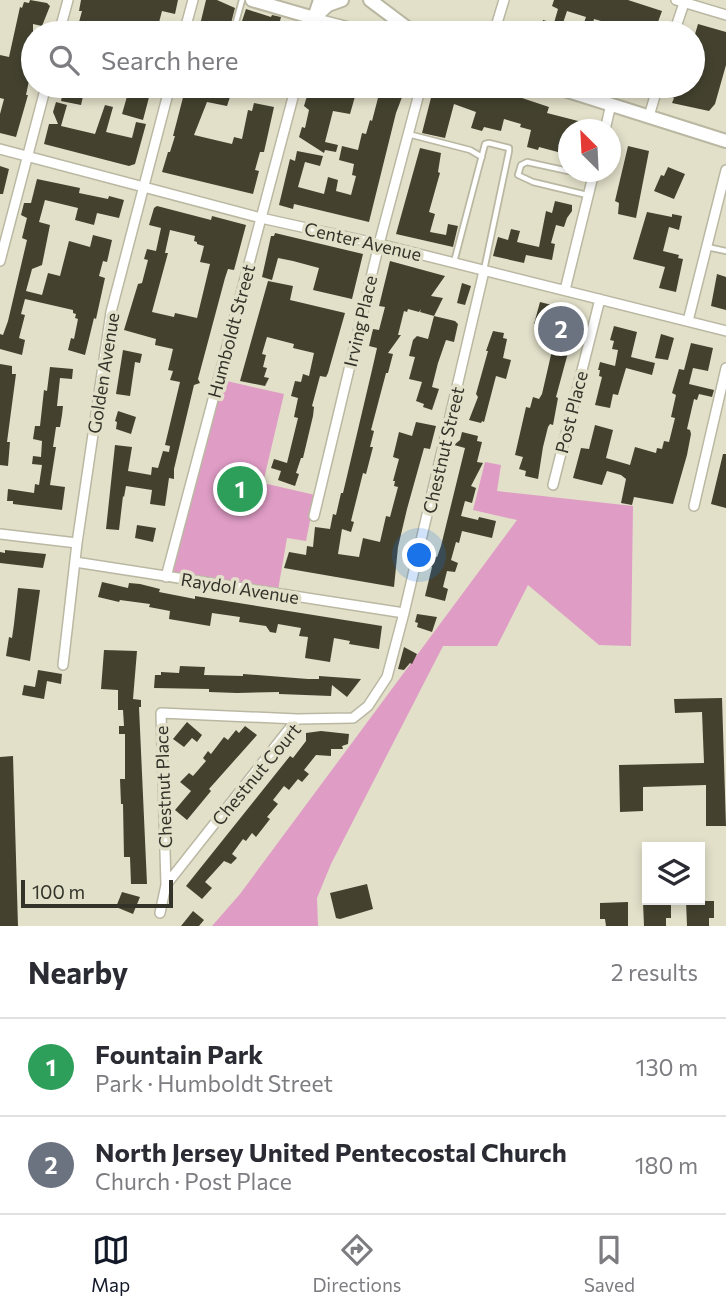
<!DOCTYPE html>
<meta charset="utf-8">
<style>
body{margin:0;font-family:Commissioner,sans-serif;background:#f7f7f7;color:#2b2b33}
.controls{position:absolute;right:21px;bottom:21px;display:grid;overflow:hidden;border-radius:0px;box-shadow:0 4px 10px #0003}
.controls button{width:63px;height:63px;display:grid;place-items:center;padding:0;border:0;border-bottom:2px solid #e1e1e2;background:#fff;color:#2b2b33;font:35px sans-serif}
.compass{position:absolute;left:558px;top:119px;width:63px;height:63px;border-radius:50%;background:#fff;box-shadow:0 4px 10px #0003;rotate:336deg}
.scale{position:absolute;left:21px;bottom:18px;width:152px;box-sizing:border-box;padding-left:7px;border:4px solid #34332a;border-top:0;font-size:19px;line-height:24px;white-space:nowrap;color:#34332a;-webkit-text-stroke:5px #e2e0c9;paint-order:stroke}
.you{position:absolute;left:420px;top:556px;width:24px;height:24px;margin:-18px;border:5px solid #fff;border-radius:50%;background:#1a73e8;box-shadow:0 0 0 10px #1a73e833}
.badge{display:grid;place-items:center;width:46px;height:46px;border-radius:50%;background:#111827;color:#fff;font-size:23px;font-weight:700}
.pin{position:absolute;translate:-50% -50%;border:4px solid #fff;box-shadow:0 2px 7px #0006}
.list{margin:0;padding:0;list-style:none}
h2{display:flex;justify-content:space-between;align-items:center;height:91px;margin:0;padding:0 28px;font-size:30px}
h2 small{font-size:23px;font-weight:400;color:#7c7c81}
.list li{display:grid;grid-template-columns:46px 1fr auto;gap:21px;align-items:center;box-sizing:border-box;height:98px;padding:0 28px;border-top:2px solid #e1e1e2}
.list b{display:block;font-size:26px;white-space:nowrap}
.list p{margin:0;font-size:23px;white-space:nowrap;color:#7c7c81}
.list em{font-size:23px;font-style:normal;color:#7c7c81}
.icon{flex:none;width:38px;height:38px;fill:none;stroke:currentColor;stroke-width:2;stroke-linecap:round;stroke-linejoin:round}
.map{position:relative;flex:none;width:726px;height:926px;overflow:hidden}
.search{position:absolute;background:#fff;box-shadow:0 4px 10px #0003;left:21px;right:21px;top:21px;height:77px;display:flex;align-items:center;gap:18px;box-sizing:border-box;padding:0 24px;border-radius:38px;color:#7c7c81;font-size:26px}
.sheet{height:287px;background:#fff}
nav{display:flex;justify-content:space-around;align-items:center;box-sizing:border-box;height:98px;border-top:2px solid #e1e1e2;background:#fff;font-size:19px;color:#7c7c81}
nav a{display:grid;justify-items:center;gap:4px}
nav .on{color:#111827}
.map>svg:first-child{display:block}
.green{fill:#df9cc5}
.building{fill:#44422f;fill-rule:evenodd}
.lines{fill:none;stroke-linecap:round;stroke-linejoin:round}
.service-casing{stroke:#bab8a2;stroke-width:8}
.minor-casing{stroke:#bab8a2;stroke-width:12}
.tertiary-casing{stroke:#bab8a2;stroke-width:16}
.secondary-casing{stroke:#bab8a2;stroke-width:16}
.service{stroke:#fff;stroke-width:4.5}
.minor{stroke:#fff;stroke-width:9}
.tertiary{stroke:#fff;stroke-width:12}
.secondary{stroke:#fff;stroke-width:12}
.labels{text-anchor:middle;dominant-baseline:central;stroke-width:7;stroke-linejoin:round;paint-order:stroke}
.street-label{font-size:18px;fill:#34332a;stroke:#e2e0c9}
</style>
<div class="map">
<svg width="726" height="926" viewBox="0 0 726 926">
<rect width="100%" height="100%" fill="#e2e0c9"/>
<path class="green" d="M218,379L284,394L263,483L315,495L306,541L287,538L278,590L170,573Z
M485,462L501,465L497,491L633,506L631,646L599,645L528,585L497,646H443L331,864L317,898L318,926H212L240,894L517,520L473,510Z"/>
<path class="building" d="M30,0L47,3L50,6L42,26L33,24V61L26,95H28L16,137L0,133V114L4,99L0,98V55L9,57L20,7L22,8L24,2L29,3Z
M81,0H178L175,14L162,11L157,30L140,26L138,33L105,29L104,33H76L82,11H79Z
M206,0H217L235,8L229,31L221,29L220,33H198Z
M554,0H628L662,11L654,33H624L625,28L594,19L590,33H588L581,31L586,17L567,11L562,26L554,23L558,9L552,6Z
M246,9L271,17L272,15L281,17L280,21L295,25L293,33H238Z
M543,20L557,24L555,33H539Z
M698,24L726,32V65L715,104L709,111L672,103L674,98L671,96L674,86H693V41Z
M130,86H152L143,120L122,114Z
M186,86H209L208,91L230,97L227,106L207,102L194,135L232,144L234,137L242,139L248,110L252,111L254,103L274,107L264,152H260L255,170L259,171L253,194L162,172L168,152H170L175,136H173Z
M310,86H393L392,89L404,92L396,113L369,222L294,204L293,209L279,205L290,159L295,161L297,151L323,156L320,166L305,162L298,187L324,194L328,177L338,180L336,191L351,195L356,176L352,175L354,164L339,160L342,146L358,150L362,133L366,134L370,120L372,121L378,98L356,93L350,114L333,111L325,142L338,145L336,152L325,150L324,153L299,137L302,127L305,128L309,110L304,106Z
M434,86H481L510,94L549,107L547,113L582,122L580,130H569V155L539,147L538,150L527,147L531,130L520,127L521,124L504,119L501,131L484,127L482,131L471,128L476,112L454,104L445,138L422,133Z
M64,87L84,92L81,105L61,101Z
M56,102L67,105L61,126L95,134L105,105L113,107L106,132L132,138L136,122L146,124L135,164L129,166L44,144L49,124H58L53,112Z
M628,146L649,151L636,218L618,214L619,203L615,201Z
M420,148L441,153L438,172L440,173L429,212L435,214L430,232L446,235L448,224L458,226L453,247L396,234Z
M0,166L9,169L3,194H0Z
M668,167L685,174L674,199L654,191L661,175L664,176Z
M37,179L80,188L79,193L108,199L109,196L124,200L119,218L97,213L94,225L75,220L78,208L45,200L39,222L50,225L42,265L32,269L26,291L42,295L48,273L60,276L69,241L90,247L93,235L112,240L107,262L103,261L99,276L105,278L96,319L94,318L85,355L68,350L71,338L74,339L78,319L75,318L76,314L73,313V310L25,299L21,314L25,315L19,338L25,340L22,355L0,349V334L3,335L8,321L27,240L22,238L27,218L21,215L24,203H31Z
M555,201L572,205V211L567,218L564,227L556,225L551,243L555,244L552,260L526,255L524,263L493,256L498,237L508,240L511,229L520,231L517,242L539,247L546,211L552,213Z
M157,206L211,220L212,216L246,225L234,270L228,269L225,278L198,379L200,383L194,385L174,469V479L169,478L165,506L150,504L152,490L126,486L124,497L123,496L119,530L106,529L115,445L132,447L128,471L151,475L152,467L158,468L163,451L169,452L170,446L165,445L180,382L170,380L173,371L168,370L173,349L155,345L156,339L124,330L138,284L142,283L148,260L144,259L147,249L156,251L161,228L149,225L154,208ZM170,230L195,236L194,241L197,242V244L204,246L200,262L210,264L197,318L175,313L174,317L152,312L168,253H165Z
M647,212L672,217V214L682,216L679,230L669,227L663,251L679,255L678,258L683,259L676,292L659,288L665,267L633,259Z
M275,233L363,254L352,299L313,290L319,268L293,261L278,258L272,280L262,277L271,236H274Z
M390,261L445,276L431,296L443,298L434,316L420,312L421,309L419,312L408,309L407,312L404,311L398,335H401L388,353L393,354L388,373H386L371,430L374,431L370,447H373L366,474L363,473L351,521L354,522L351,532L342,529L338,554L359,557L363,538L380,542L386,516L390,517L398,487L394,486L395,481H393L399,459L393,457L399,432L412,436L416,422L436,426L430,449L424,448L407,509L398,547L394,587L284,568L289,552L306,555L307,546L313,547L315,527L330,529L333,514L336,515L341,493H343L372,370L377,348L369,346L373,329L379,330L385,307L379,306Z
M717,274L726,277V310L711,306Z
M268,281L293,286L290,300L345,313L328,373L326,377L320,376L312,406L314,407L313,416L303,458H301L296,473L299,474L295,486L278,480L281,471L271,468L274,459L287,463L298,418L294,417L298,398L291,396L295,381L301,382L303,374L309,376L314,353L293,348L294,344L267,337L262,354L266,355L263,367L267,368L264,377L269,378L265,386L240,381Z
M462,283L471,286L465,305L457,303Z
M540,302L579,312L556,397L558,398L553,425L550,424L548,427L543,447L538,479L525,476L526,471L519,469L523,457L515,455L526,407L530,408L533,397L539,399L542,394L553,346L543,344L547,327L534,324Z
M434,316L455,321L458,324L454,342L446,340L438,363L432,387L439,389L432,410L423,407L424,404L416,401L422,382L409,379L415,357L409,356L413,340L417,336L428,339Z
M614,326L637,332L631,357L655,363L652,375L626,368L618,395L613,394L610,408L595,405L602,377L599,376L600,370H598L600,362L615,366L618,350L612,349L614,341L610,340Z
M493,331L504,333L503,338L507,339L503,358L511,360L506,379L496,376L484,422L482,421L481,423L469,420L478,397L476,394L488,351H486Z
M661,334L674,338L668,360L655,358Z
M691,343L713,348L708,371L693,368L689,384L714,390L712,397L699,394L697,400L694,399L687,429L690,430L691,434L687,455L673,504L634,497L632,505L621,503L626,479L621,475L607,471L602,485L573,478L581,448L589,449L595,425L613,430L606,458L630,465L635,447L656,453L657,448L662,449L664,441L669,442L675,418L671,417L676,395L672,393L679,369L684,370Z
M123,350L142,354L140,363L135,362L130,396L116,394Z
M0,364L12,366V374H16L7,442H10L8,466L0,465Z
M50,367L73,369L72,379L60,378L57,406H63L62,415L60,427H56L53,447H56L50,485L65,487L62,510L13,504V501H7L8,489L34,493L35,484L39,485L42,465L32,464L33,456L41,457L42,441L33,439L35,426H40L44,390L47,391Z
M118,411L136,417L131,434L116,429L117,422L115,421Z
M462,432L478,436L477,441L482,442L477,462L483,463L471,486L476,488L472,503L465,501L461,516L478,520L479,517L496,521L492,538L462,531L459,543L456,542L451,560L458,563L455,572L447,571L443,587L448,589L445,601L425,596L432,567H430L434,556L437,557L441,546L465,448L454,445L460,440Z
M723,454H726V508L711,504Z
M137,525L156,528L153,542L135,538Z
M5,550L46,554L43,568L0,563V552L5,553Z
M102,582L128,588L129,583L140,584L160,589L159,592L195,599V596L220,600L382,626L379,649L349,644L350,641L334,638L330,662L305,658L308,637L299,636L301,628L278,624L276,633L270,632L266,626L239,622L240,617L212,613L210,626L169,619L170,611L149,607L150,604L120,600L119,602L98,597Z
M18,588L40,590L30,661L6,656L9,637L12,638L14,624Z
M417,614L437,617L432,632L417,627L418,623L415,622Z
M404,647L417,654L412,664L410,663L404,670L398,669Z
M104,650L137,651L133,699L141,700V707H139L147,884H131L130,857H124L123,804H121L120,779H125V734H119V726H124L123,710H118V690L101,689Z
M180,666L205,667L204,675L243,676V674L308,679H319V676L361,679L347,697L332,685L331,696L279,694V692L237,693L209,692V689L154,688L155,675H161V672L179,673Z
M38,670L62,674L61,684L47,681L44,699L22,695L24,685L35,687Z
M722,698L726,826H706V785L643,787V811L620,812L619,765L704,763L702,712L675,713L674,699Z
M187,722L202,735L197,742L192,738L184,747L173,739Z
M245,726L257,735L209,789L211,791L187,820L175,810L191,791L180,782L189,773L193,776L206,761L203,758L208,751L211,754L224,737L228,740L236,730L239,733Z
M321,731L349,734L348,744L342,746L343,749H331V756L316,755L304,770L309,774L302,782L298,779L289,790L284,786L273,800L278,804L267,817L270,819L256,837L252,833L246,841L243,839L232,854L237,858L231,864L224,861L205,882L212,888L202,899L186,886L290,756L293,758L306,741V733Z
M13,756L18,926H0V757Z
M367,884L373,909L340,919L336,918L330,893Z
M122,892L140,897L133,914L116,907Z
M686,901H714V918H709V926H687Z
M628,902V926H606L605,919H600V903Z
M643,902H671V918H666V926H644Z
M193,911L204,920L199,926H181Z"/>
<g class="lines">
<defs>
<path id="service" d="M233,33L242,0
M253,86L293,95
M408,134L470,150L482,157
M568,171L527,162L521,165L518,175L533,182L587,195
M572,172L592,176
M707,247L726,251
M454,262L485,144L489,143L509,148V151L484,270"/>
<path id="minor" d="M676,0L726,15
M59,33L68,0
M184,33L193,0
M310,33L314,18L373,33
M389,33L408,30
M494,33L504,0
M674,33L685,0
M649,116L658,86
M605,130L611,104
M0,149L261,218L379,244L726,331
M0,261L46,86
M565,290L594,172
M688,321L726,170
M553,485L600,299
M694,506L726,368
M314,516L379,244L421,86
M0,534L77,543
M75,562L404,613
M166,577L296,86
M63,665L77,543L111,312L170,86
M166,885L297,719L353,718L368,706L387,677L404,613L484,271
M160,913L166,885L161,713L297,719"/>
<path id="tertiary" d="M252,0L314,18L320,0"/>
<path id="secondary" d="M370,0L414,33
M314,18L328,5L342,0
M552,86L726,141"/>
</defs>
<use href="#service" class="service-casing"/>
<use href="#minor" class="minor-casing"/>
<use href="#tertiary" class="tertiary-casing"/>
<use href="#secondary" class="secondary-casing"/>
<use href="#service" class="service"/>
<use href="#minor" class="minor"/>
<use href="#tertiary" class="tertiary"/>
<use href="#secondary" class="secondary"/>
</g>
<g class="labels">
<g class="street-label">
<text transform="translate(363 241) rotate(13)">Center Avenue</text>
<text transform="translate(360 321) rotate(-77)">Irving Place</text>
<text transform="translate(231 331) rotate(-75)">Humboldt Street</text>
<text transform="translate(103 373) rotate(-81)">Golden Avenue</text>
<text transform="translate(571 412) rotate(-76)">Post Place</text>
<text transform="translate(443 450) rotate(-77)">Chestnut Street</text>
<text transform="translate(240 588) rotate(9)">Raydol Avenue</text>
<text transform="translate(256 774) rotate(-50)">Chestnut Court</text>
<text transform="translate(163 787) rotate(-92)">Chestnut Place</text>
</g>
</g>
</svg>
<div class="controls">
<button><svg class="icon" aria-label="layers" viewBox="0 0 24 24"><path d="M12 4l9 5-9 5-9-5zM3 14l9 5 9-5"/></svg></button>
</div>
<svg class="compass" viewBox="-18 -18 36 36"><path d="M0-13l5 13h-10z" fill="#e53935"/><path d="M0 13l5-13h-10z" fill="#7c7c81"/></svg>
<div class="scale">100 m</div>
<div class="you"></div>
<div class="pin badge" style="left:240px;top:489px;background:#2e9e5b">1</div>
<div class="pin badge" style="left:561px;top:329px;background:#6b7280">2</div>
<div class="search"><svg class="icon" aria-label="search" viewBox="0 0 24 24"><circle cx="10" cy="10" r="6"/><path d="M15 15l6 6"/></svg>Search here</div>
</div>
<section class="sheet">
<h2>Nearby<small>2 results</small></h2>
<ul class="list">
<li><span class="badge" style="background:#2e9e5b">1</span><div><b>Fountain Park</b><p>Park · Humboldt Street</p></div><em>130 m</em></li>
<li><span class="badge" style="background:#6b7280">2</span><div><b>North Jersey United Pentecostal Church</b><p>Church · Post Place</p></div><em>180 m</em></li>
</ul>
</section>
<nav>
<a class="on"><svg class="icon" aria-label="map" viewBox="0 0 24 24"><path d="M3 6l6-2 6 2 6-2v14l-6 2-6-2-6 2zM9 4v14M15 6v14"/></svg>Map</a>
<a><svg class="icon" aria-label="directions" viewBox="0 0 24 24"><path d="M12 3l9 9-9 9-9-9zM9 14v-3h6M13 9l2 2-2 2"/></svg>Directions</a>
<a><svg class="icon" aria-label="saved" viewBox="0 0 24 24"><path d="M7 4h10v16l-5-4-5 4z"/></svg>Saved</a>
</nav>
